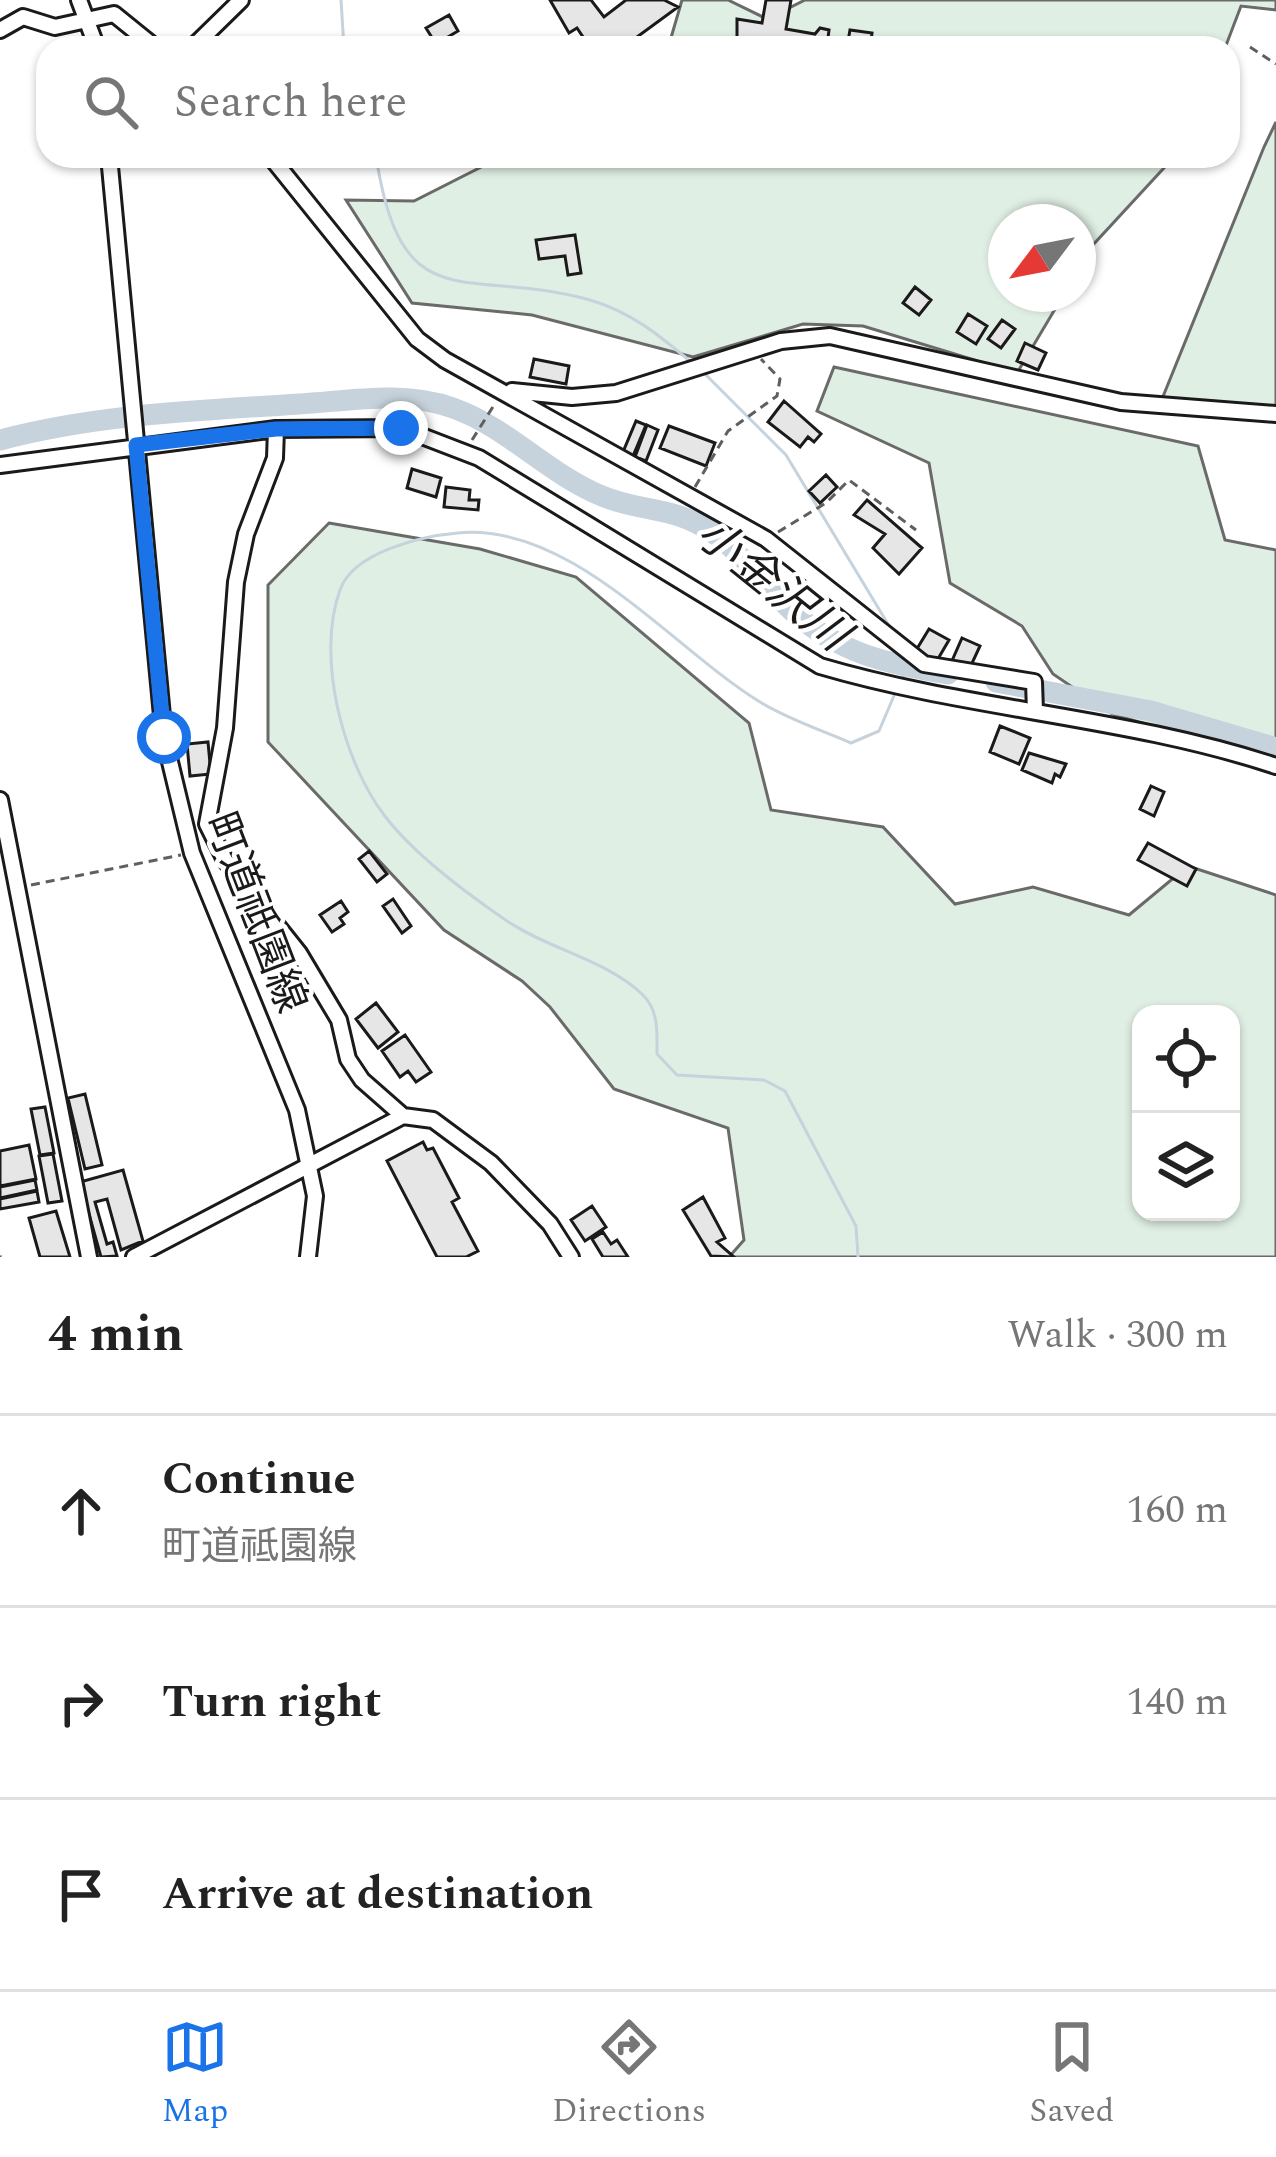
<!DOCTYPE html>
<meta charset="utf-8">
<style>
body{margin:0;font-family:Spectral,"Noto Sans JP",serif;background:#f6f6f6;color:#222}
.controls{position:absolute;right:36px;bottom:36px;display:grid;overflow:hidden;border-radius:24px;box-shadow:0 3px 9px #0004}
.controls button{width:108px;height:108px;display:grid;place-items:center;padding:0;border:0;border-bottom:3px solid #e0e0e0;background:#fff;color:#222;font:60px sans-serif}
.compass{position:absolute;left:988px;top:204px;width:108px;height:108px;border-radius:50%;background:#fff;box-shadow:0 3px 9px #0004;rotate:238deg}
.stop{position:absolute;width:36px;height:36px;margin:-27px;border:9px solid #1a73e8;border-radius:50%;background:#fff}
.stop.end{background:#1a73e8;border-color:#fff;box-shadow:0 3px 12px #0008}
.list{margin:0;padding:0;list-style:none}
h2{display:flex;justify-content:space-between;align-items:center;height:156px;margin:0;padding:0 48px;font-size:51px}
h2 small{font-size:39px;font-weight:400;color:#767676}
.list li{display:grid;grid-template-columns:78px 1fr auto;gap:36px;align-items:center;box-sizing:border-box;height:192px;padding:0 48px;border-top:3px solid #e0e0e0}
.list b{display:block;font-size:45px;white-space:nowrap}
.list p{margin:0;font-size:39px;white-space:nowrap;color:#767676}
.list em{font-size:39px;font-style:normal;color:#767676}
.icon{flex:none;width:66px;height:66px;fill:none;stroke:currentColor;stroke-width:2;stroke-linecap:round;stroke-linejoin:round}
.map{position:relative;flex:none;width:1276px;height:1257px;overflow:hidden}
.search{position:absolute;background:#fff;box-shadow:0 3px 9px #0004;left:36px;right:36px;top:36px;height:132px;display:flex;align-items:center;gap:30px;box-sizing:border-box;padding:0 42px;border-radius:36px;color:#767676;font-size:45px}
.sheet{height:732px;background:#fff}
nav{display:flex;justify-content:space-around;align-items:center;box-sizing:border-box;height:168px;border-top:3px solid #e0e0e0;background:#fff;font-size:33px;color:#767676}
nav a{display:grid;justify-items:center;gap:6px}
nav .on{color:#1a73e8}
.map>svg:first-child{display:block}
.green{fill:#e0efe3;stroke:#6a6a6a;stroke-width:3;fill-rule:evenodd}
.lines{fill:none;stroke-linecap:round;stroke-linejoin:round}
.stream{stroke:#c6d2dc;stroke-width:3}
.river{stroke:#c6d2dc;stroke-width:21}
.building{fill:#e6e6e6;stroke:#1a1a1a;stroke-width:3}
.minor-casing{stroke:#1a1a1a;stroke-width:20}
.path{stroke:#5f5f5f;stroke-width:3;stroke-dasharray:9 6;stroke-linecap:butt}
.minor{stroke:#fff;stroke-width:14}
.route{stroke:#1a73e8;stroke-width:15}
.labels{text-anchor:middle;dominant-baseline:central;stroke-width:9;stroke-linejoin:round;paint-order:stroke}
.street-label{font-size:42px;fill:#1a1a1a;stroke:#fff}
.water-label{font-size:45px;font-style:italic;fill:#1a1a1a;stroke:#fff}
</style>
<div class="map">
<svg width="1276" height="1257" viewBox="0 0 1276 1257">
<rect width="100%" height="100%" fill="#fff"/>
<path class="green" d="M682,0H728L767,19L805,0H1276V10L1241,6L1225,48H668Z
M1276,122V418L1160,404L1264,147Z
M503,156H1175L1092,246L1078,270V222H1006V294H1064L1017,373L863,326L803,324L693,357L532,315L412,303L346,200L414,201Z
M834,367L1198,446L1225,540L1276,550V763L1112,714L1053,674L1022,626L950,583L929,463L817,411Z
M329,523L480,549L576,577L749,723L771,810L883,827L955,904L1033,887L1129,915L1188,866L1276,895V1257H729L744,1240L728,1128L614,1089L550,1007L522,981L444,930L268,742V585ZM1141,1014H1231V1212H1141Z"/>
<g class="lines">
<path class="stream" d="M341,0L344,48
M376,156C402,324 465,265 590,300C631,312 659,335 691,362
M703,372L786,455L894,634
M900,682L908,668L902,654
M858,1257L856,1226L785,1091L764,1080L677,1075L657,1054C657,1033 659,1011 643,995C607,960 548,949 507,921C466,893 414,855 384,815C342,759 316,656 340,590C353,552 422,536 458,533C571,522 672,648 760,702C788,719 821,730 851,743L879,731L896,691"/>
<path class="river" d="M0,440C98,414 197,411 299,404C349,401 405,390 453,408C507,427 548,474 602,496C642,513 673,505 713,533C742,553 764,585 791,610C838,653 887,664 948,674
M996,682L1151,711L1276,748"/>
</g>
<path class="building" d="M550,0H591L604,17L626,0H664L678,7L622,48H568L583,37L577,28L569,33Z
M766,0H791L786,29L815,34L820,28L829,30L828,38L848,41L850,30L872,33L870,48H753L737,42V19L762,23Z
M449,15L458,31L436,44L426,28Z
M575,235L581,273L568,275L565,256L539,259L536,240Z
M915,287L931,300L919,315L903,303Z
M968,314L987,326L976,344L957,332Z
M1002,320L1015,329L1001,348L988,339Z
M1025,343L1046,353L1038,370L1017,361Z
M534,359L569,366L566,384L530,377Z
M784,401L821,434L814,442L808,437L800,447L768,422Z
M636,421L646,425L633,456L623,452Z
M647,425L658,430L646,461L635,457Z
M669,426L715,443L706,466L660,448Z
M412,469L441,478L436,497L407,488Z
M826,475L837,487L820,503L809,491Z
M446,487L470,490L469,500H479L478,510L444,507Z
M867,500L922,548L899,574L873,548L885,534L854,515Z
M929,629L949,640L935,664L915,652Z
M962,638L980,646L968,672L951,663Z
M1000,726L1030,738L1019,764L990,752Z
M208,742L211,774L190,776L187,744Z
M1029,753L1066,764L1060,777L1055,774L1052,783L1022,770Z
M1151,786L1164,792L1154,816L1140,809Z
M1148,843L1196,869L1187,886L1138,860Z
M369,851L387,874L377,882L359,859Z
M393,899L411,926L402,933L383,906Z
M341,901L348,912L340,918L344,924L332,932L320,915Z
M376,1003L398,1032L378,1048L356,1019Z
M405,1035L431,1072L416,1082L408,1071L400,1077L382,1051Z
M85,1094L102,1165L85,1169L68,1098Z
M45,1107L54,1153L40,1155L31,1109Z
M423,1142L427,1150L433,1148L459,1198L452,1202L478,1251L466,1257H437L387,1161Z
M29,1145L36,1179L0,1186V1151Z
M53,1154L62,1201L48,1203L39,1156Z
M123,1170L143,1241L121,1250L107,1199L95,1202L107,1244L113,1242L117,1256L101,1257L80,1182Z
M35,1180L37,1190L0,1198V1187Z
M37,1191L39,1202L0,1209V1199Z
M703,1197L725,1238L717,1242L734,1257L711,1256L683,1210Z
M592,1206L606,1227L585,1241L571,1220Z
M56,1211L70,1257H40L29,1218Z
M603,1232L611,1244L617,1240L628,1257H603L592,1239Z"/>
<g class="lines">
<defs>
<path id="minor" d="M79,0L97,48
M0,30L23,17L55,27L114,14L156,48
M192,48L241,0
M109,156L164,737L192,853L297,1110L315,1196L308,1257
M270,156L417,339L445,360L766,539L924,664L1034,682L1035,711
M512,391L572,397L616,393L781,341L830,336L1121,402L1276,414
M276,429L275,458L246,534L236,582L225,728L207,824L225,860L299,953L339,1020L348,1059L362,1080L403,1116L433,1120L491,1163L550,1224L571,1257
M0,465L276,429L401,428L479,458L820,666C969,710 1129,717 1276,766
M0,800L89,1257
M134,1257L403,1116"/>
</defs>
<use href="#minor" class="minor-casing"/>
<path class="path" d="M1250,47L1276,64
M472,440L496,402
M695,487L728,431L777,396L780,379L761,359
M778,532L826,503L849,480L916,530
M31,885L181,855
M0,1256L1,1257"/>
<use href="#minor" class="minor"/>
</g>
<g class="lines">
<path class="route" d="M164,737L136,445L276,429L401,428"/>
</g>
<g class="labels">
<g class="street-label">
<text transform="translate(255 913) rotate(69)">町道祗園線</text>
</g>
<g class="water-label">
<text transform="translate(772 585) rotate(39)">小金沢川</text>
</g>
</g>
</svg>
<div class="controls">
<button><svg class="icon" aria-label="locate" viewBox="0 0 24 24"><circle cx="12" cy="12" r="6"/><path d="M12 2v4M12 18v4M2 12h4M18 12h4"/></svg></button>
<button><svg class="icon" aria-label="layers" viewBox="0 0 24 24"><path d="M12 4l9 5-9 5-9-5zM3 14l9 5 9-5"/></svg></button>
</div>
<svg class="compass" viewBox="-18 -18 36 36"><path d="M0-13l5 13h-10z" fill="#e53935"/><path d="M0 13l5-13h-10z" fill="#767676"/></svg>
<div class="stop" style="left:164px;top:737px"></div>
<div class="stop end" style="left:401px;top:428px"></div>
<div class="search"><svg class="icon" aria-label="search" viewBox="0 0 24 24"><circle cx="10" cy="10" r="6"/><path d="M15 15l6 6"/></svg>Search here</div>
</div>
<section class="sheet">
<h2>4 min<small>Walk · 300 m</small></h2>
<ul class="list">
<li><svg class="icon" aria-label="ahead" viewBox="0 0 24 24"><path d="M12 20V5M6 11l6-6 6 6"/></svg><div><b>Continue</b><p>町道祗園線</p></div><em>160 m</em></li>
<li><svg class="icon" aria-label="right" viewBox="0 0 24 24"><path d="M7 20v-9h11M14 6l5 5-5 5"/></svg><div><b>Turn right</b></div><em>140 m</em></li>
<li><svg class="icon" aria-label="arrive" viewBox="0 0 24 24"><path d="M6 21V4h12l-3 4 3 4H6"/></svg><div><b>Arrive at destination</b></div></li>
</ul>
</section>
<nav>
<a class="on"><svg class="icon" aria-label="map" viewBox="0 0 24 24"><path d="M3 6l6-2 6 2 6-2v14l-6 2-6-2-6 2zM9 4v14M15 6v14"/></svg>Map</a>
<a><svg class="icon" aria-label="directions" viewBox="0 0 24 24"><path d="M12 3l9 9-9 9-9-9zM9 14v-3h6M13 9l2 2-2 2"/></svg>Directions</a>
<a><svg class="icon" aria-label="saved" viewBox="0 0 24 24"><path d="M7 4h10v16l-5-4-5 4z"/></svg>Saved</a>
</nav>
